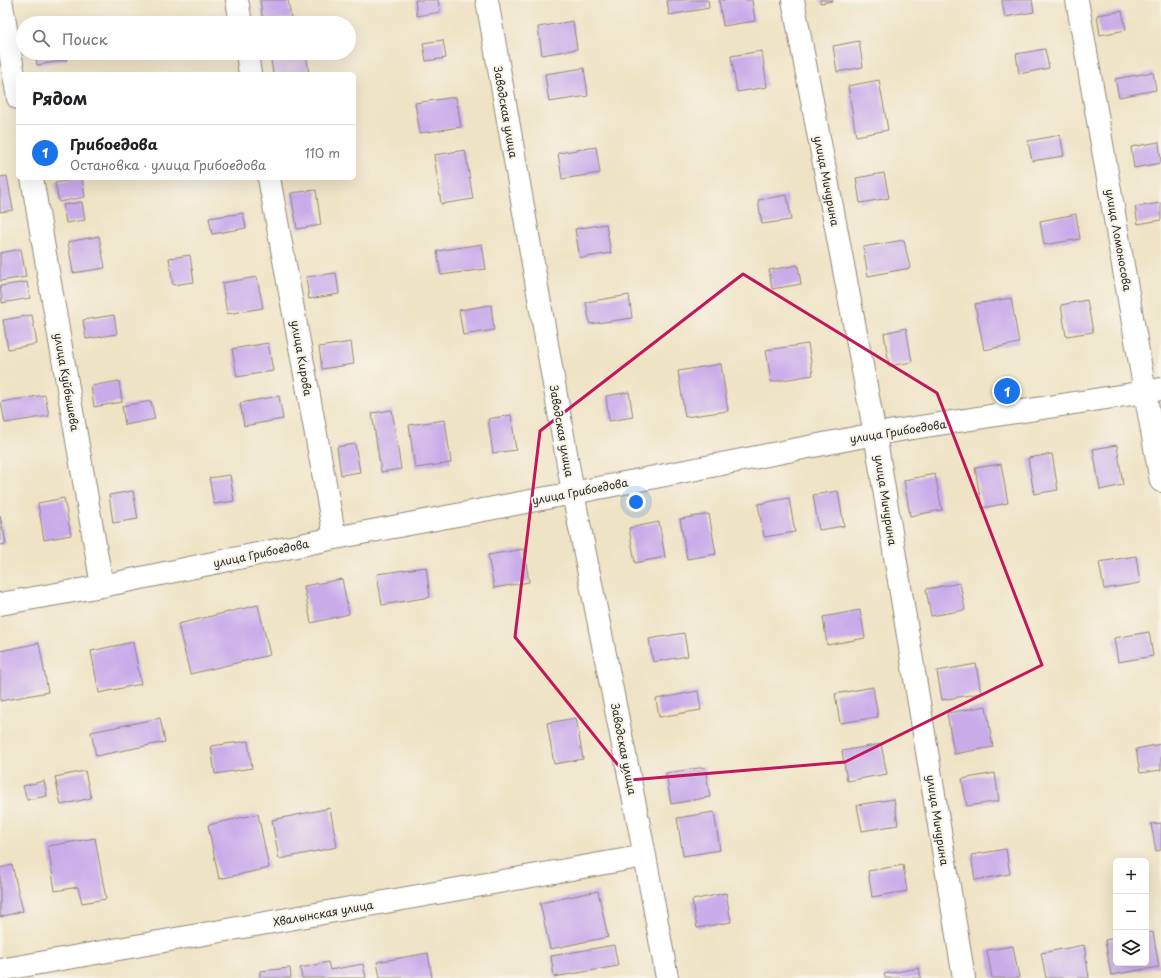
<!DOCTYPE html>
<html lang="ru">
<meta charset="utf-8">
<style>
body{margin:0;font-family:"Playpen Sans",sans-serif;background:#f6f6f6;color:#202124}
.controls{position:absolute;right:12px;bottom:12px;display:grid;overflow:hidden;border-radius:6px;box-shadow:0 4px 16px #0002}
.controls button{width:36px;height:36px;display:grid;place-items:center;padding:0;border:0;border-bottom:1px solid #e0e0e0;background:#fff;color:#202124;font:20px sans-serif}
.you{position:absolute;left:636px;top:502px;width:14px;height:14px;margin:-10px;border:3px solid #fff;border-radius:50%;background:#1a73e8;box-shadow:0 0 0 6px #1a73e833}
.badge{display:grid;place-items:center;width:26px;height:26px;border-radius:50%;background:#1a73e8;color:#fff;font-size:13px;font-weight:700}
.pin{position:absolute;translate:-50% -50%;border:2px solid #fff;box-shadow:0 1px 4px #0006}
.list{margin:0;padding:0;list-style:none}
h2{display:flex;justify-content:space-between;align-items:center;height:52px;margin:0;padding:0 16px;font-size:17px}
h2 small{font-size:13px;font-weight:400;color:#757577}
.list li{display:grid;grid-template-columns:26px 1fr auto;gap:12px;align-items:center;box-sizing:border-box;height:56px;padding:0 16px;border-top:1px solid #e0e0e0}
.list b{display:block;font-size:15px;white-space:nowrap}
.list p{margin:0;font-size:13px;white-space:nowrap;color:#757577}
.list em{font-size:13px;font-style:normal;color:#757577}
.icon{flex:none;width:22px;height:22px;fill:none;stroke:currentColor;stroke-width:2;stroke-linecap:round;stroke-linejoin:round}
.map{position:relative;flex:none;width:1161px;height:978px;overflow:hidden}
.search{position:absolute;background:#fff;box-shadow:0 4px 16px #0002;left:16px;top:16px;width:340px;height:44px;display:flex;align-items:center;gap:10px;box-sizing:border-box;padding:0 14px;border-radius:22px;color:#757577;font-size:15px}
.panel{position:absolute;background:#fff;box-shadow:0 4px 16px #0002;left:16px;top:72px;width:340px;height:108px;border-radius:6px}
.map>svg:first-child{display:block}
.building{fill:#c9abea}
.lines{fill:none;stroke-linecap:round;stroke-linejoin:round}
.street-casing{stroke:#8d8778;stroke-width:24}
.secondary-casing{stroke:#8d8778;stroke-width:24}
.street{stroke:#fff;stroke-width:22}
.secondary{stroke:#fff;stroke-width:22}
.marked{fill:none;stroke:#c2185b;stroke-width:3;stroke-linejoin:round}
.labels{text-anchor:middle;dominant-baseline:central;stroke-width:4;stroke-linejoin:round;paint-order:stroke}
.street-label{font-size:11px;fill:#2b2b2b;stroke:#f7f3e8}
</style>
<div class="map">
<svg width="1161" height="978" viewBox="0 0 1161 978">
<rect width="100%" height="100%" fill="#f7f3e8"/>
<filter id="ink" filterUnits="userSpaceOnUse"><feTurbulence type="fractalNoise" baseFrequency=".025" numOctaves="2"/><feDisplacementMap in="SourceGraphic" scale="8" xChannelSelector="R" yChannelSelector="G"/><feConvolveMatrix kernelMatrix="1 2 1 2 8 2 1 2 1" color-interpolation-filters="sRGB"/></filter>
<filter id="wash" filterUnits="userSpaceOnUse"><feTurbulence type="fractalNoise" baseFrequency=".012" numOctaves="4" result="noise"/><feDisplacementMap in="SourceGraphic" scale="16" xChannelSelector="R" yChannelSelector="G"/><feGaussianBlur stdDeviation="0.9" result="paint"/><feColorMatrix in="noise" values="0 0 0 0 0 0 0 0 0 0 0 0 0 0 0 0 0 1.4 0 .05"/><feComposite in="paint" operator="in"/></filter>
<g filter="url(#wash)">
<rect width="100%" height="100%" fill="#efe3c5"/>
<g id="blocks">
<path class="building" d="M260,0H288L291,18L263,22Z
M415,0H438L440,12L417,16Z
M667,0H708L709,8L669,15Z
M719,0H752L755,21L723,26Z
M820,0H833V1L820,3Z
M1002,0H1032L1034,12L1005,17Z
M1122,11L1126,30L1100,35L1097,15Z
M573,21L577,49L542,55L538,27Z
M443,40L446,58L426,61L423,43Z
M859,41L863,67L837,72L833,46Z
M1045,49L1049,68L1019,74L1016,54Z
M762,51L767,87L737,92L731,56Z
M35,53H66L67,60L37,65Z
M270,53H306L309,74H273Z
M584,68L588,96L549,102L545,74Z
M1153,72L1156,90L1119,97L1115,79Z
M879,80L888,130L856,136L848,86Z
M456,97L461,127L420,133L415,103Z
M1060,135L1064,156L1032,161L1028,141Z
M1159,142L1161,163L1134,168L1131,147Z
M596,147L600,173L562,179L558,153Z
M465,150L473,199L441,204L434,155Z
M884,173L889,198L860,203L856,178Z
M7,176L13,210L0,212V177Z
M82,178L85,197L59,202L55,183Z
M316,190L321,225L297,229L291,193Z
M787,195L791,220L762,224L758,200Z
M82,202L85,220L66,223L63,205Z
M1161,203V220L1138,224L1135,207Z
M243,213L246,228L212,234L209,218Z
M1076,214L1080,239L1044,245L1040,221Z
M606,224L611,253L580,258L575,229Z
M99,236L105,268L73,273L68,242Z
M904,240L910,268L868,276L863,247Z
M482,244L486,269L441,275L437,251Z
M21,249L26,277L0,281V253Z
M190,255L194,282L173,285L169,258Z
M798,265L801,284L772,289L769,270Z
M336,273L339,294L309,299L306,277Z
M257,277L263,308L227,314L222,283Z
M27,282L30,298L2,303L0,286Z
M629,295L632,318L590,324L586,302Z
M1011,298L1019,343L984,350L975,304Z
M1087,300L1093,332L1066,336L1061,305Z
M491,305L494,330L463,335L459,310Z
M32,315L37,344L8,349L3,320Z
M114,315L117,334L86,339L83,320Z
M906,328L912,362L889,366L884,333Z
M351,342L354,364L322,369L319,347Z
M268,343L273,371L237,377L232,349Z
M808,344L813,375L771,382L766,350Z
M721,364L728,411L685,417L678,371Z
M119,381L122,402L94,407L91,386Z
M629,392L633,417L609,421L606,396Z
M45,395L49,416L5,423L1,402Z
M279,396L283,419L244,426L240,403Z
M151,401L155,419L125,425L122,406Z
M392,410L401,469L381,472L372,413Z
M511,415L516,450L493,453L488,419Z
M445,420L451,463L415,468L409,425Z
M355,444L360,472L341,475L337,447Z
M1117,445L1123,485L1100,490L1093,449Z
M1052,454L1058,490L1034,494L1028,458Z
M1001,464L1008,503L982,508L975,468Z
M935,474L942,510L910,516L904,480Z
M230,475L234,501L214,504L209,478Z
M133,491L138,519L113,523L109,495Z
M838,491L844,526L819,530L813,495Z
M64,498L71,535L44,540L38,503Z
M789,498L795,532L764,537L758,504Z
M709,514L716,554L687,559L680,519Z
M0,516L6,544L0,545Z
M659,522L665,557L635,563L629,528Z
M524,549L529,582L494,588L488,555Z
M1136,556L1140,583L1104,589L1099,562Z
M426,567L430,597L382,605L377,574Z
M342,579L349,614L311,623L304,586Z
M960,583L965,610L931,616L926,589Z
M258,605L270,655L190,674L178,624Z
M860,610L865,638L827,645L823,617Z
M1149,632L1153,656L1118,662L1114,638Z
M684,633L688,656L653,662L649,639Z
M133,642L141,684L99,693L91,651Z
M39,643L48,692L0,701V651Z
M976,664L981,693L942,700L937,671Z
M873,687L878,717L840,723L835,694Z
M698,691L701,710L659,717L656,699Z
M986,706L993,747L954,754L947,713Z
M160,718L165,742L96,756L91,732Z
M576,718L583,759L554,764L547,723Z
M248,741L252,768L215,774L211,746Z
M881,744L887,774L847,781L842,751Z
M1161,744V770L1140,773L1136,749Z
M705,767L710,797L671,804L666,773Z
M85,771L91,798L61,805L55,777Z
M995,773L999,801L967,806L962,779Z
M44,781L47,796L27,800L23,786Z
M894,799L898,825L862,831L857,805Z
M330,808L337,847L279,859L272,820Z
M714,812L720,850L683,856L677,818Z
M258,814L269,868L219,879L208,825Z
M1161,823V850L1156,851L1151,824Z
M95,838L106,899L82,903L78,887L55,891L48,846Z
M1006,849L1010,874L975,880L971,855Z
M12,865L23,911L0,917V868Z
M903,865L907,891L872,897L868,871Z
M598,891L608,937L550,949L540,903Z
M726,893L731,922L697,928L692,900Z
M1153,932L1159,967L1111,975L1105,940L1116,938V963H1146V933Z
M614,945L618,966L554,977L551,956Z
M1084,945L1089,978H1046L1041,953Z
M1013,946L1019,978H992L987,950Z
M428,953L432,978H380L377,962Z
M328,962L330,970L363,964L366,978H302L300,968Z
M290,968L291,978H260V971Z
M919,968L921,978H885L884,974Z"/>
</g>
</g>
<g filter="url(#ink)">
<use href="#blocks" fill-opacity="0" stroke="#8d8778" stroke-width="1"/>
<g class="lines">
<defs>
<path id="street" d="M1,0L18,98
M237,0L241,23
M793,0L875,434L964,978
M1077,0L1145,392L1161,389
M247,53L250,74
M32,178L102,586
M269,178L335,538
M0,604L102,586L335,538L573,493L645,856L667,978
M0,970L645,856"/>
<path id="secondary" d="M487,0L573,493L875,434L1145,392L1161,481"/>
</defs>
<use href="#street" class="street-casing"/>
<use href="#secondary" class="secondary-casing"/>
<use href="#street" class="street"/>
<use href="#secondary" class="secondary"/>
</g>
</g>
<path class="marked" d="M743,274L937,393L1042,665L845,762L630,780L515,637L540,431Z"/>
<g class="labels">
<g class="street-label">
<text transform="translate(506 112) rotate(80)">Заводская улица</text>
<text transform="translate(827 181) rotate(79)">улица Мичурина</text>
<text transform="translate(1119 240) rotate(80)">улица Ломоносова</text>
<text transform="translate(302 358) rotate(80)">улица Кирова</text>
<text transform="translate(67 382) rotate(80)">улица Куйбышева</text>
<text transform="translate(562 431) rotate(80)">Заводская улица</text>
<text transform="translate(898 431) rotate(-9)">улица Грибоедова</text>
<text transform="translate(580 491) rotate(-11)">улица Грибоедова</text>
<text transform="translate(886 500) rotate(81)">улица Мичурина</text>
<text transform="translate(261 553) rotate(-12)">улица Грибоедова</text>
<text transform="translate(624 749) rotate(79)">Заводская улица</text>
<text transform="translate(938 820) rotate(81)">улица Мичурина</text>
<text transform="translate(323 913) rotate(-10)">Хвалынская улица</text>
</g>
</g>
</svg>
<div class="controls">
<button>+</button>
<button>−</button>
<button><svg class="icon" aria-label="layers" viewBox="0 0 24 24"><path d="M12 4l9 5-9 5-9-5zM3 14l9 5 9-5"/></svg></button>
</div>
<div class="you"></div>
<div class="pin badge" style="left:1007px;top:391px">1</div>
<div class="search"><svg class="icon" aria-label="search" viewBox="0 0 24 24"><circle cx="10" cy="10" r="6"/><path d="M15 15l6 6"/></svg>Поиск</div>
<section class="panel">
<h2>Рядом<small></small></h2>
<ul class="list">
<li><span class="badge">1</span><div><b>Грибоедова</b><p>Остановка · улица Грибоедова</p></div><em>110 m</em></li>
</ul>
</section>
</div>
